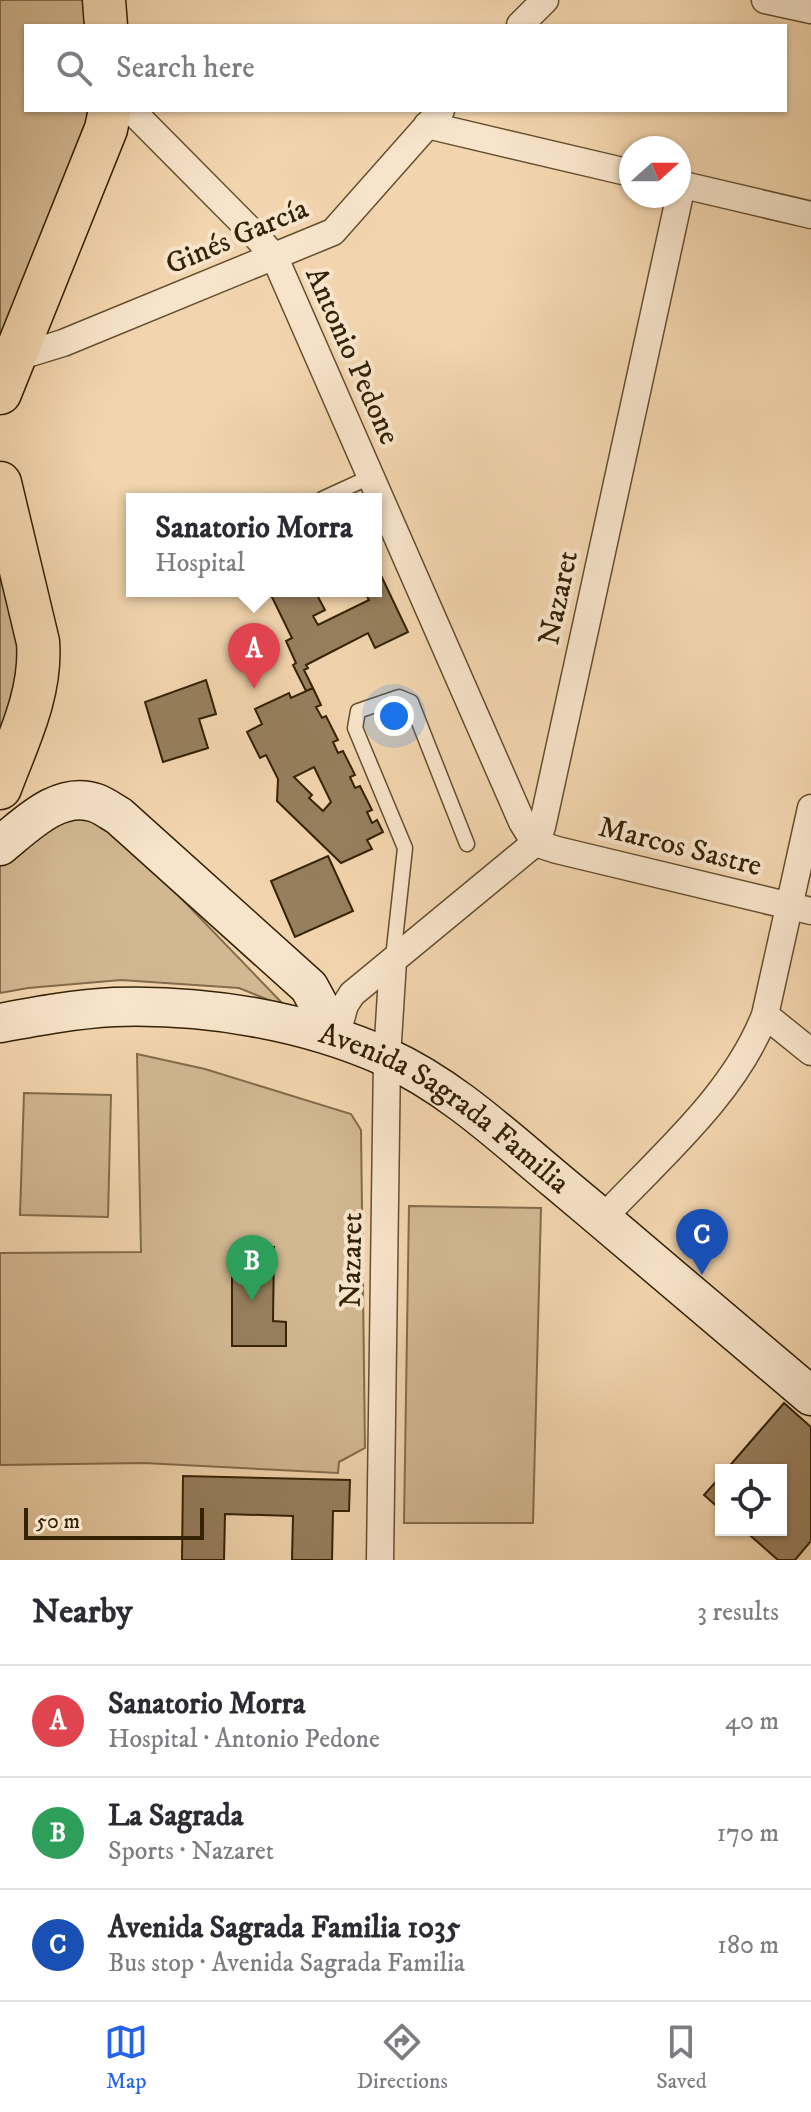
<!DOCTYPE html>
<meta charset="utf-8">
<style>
body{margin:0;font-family:"IM FELL DW Pica",serif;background:#f2f2f3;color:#2b2b33}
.controls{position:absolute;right:24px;bottom:24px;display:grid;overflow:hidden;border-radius:0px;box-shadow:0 2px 6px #0004}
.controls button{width:72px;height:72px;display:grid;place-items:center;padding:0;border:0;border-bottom:2px solid #e1e1e2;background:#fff;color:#2b2b33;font:40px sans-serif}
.compass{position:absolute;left:619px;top:136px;width:72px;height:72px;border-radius:50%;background:#fff;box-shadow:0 2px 6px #0004;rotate:69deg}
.scale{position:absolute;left:24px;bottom:20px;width:180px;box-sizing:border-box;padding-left:8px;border:4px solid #342205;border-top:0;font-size:22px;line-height:28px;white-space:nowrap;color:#342205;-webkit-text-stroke:6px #f7e4ca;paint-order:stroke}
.you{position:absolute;left:394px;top:716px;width:28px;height:28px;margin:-20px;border:6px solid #fff;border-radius:50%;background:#1a73e8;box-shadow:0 0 0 12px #1a73e833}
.badge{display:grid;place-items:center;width:52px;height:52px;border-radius:50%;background:#2563eb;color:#fff;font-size:26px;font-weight:700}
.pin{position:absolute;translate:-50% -66px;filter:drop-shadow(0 2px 4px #0008)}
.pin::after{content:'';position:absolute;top:42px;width:28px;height:24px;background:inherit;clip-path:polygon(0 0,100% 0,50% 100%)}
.popup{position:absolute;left:126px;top:493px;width:256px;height:104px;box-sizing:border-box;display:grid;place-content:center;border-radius:0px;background:#fff;filter:drop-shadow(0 2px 6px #0005);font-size:26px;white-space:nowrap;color:#7c7c81}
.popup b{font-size:30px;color:#2b2b33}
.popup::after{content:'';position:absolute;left:50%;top:100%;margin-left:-16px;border:16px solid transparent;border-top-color:#fff}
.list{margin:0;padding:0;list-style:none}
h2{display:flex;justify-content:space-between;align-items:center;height:104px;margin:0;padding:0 32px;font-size:34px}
h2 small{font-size:26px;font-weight:400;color:#7c7c81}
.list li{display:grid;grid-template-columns:52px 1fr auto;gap:24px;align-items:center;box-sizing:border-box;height:112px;padding:0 32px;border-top:2px solid #e1e1e2}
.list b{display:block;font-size:30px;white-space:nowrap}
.list p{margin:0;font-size:26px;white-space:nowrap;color:#7c7c81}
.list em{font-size:26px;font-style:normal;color:#7c7c81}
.icon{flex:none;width:44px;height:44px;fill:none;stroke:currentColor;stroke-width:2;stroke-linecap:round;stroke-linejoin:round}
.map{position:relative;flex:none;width:811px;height:1560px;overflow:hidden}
.search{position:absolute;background:#fff;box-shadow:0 2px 6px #0004;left:24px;right:24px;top:24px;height:88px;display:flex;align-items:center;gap:20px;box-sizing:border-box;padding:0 28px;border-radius:0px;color:#7c7c81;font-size:30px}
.sheet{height:440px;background:#fff}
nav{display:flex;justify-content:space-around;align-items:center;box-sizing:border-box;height:112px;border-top:2px solid #e1e1e2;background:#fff;font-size:22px;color:#7c7c81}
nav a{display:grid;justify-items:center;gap:4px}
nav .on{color:#2563eb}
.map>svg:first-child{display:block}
.green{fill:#d2b791;stroke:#836c4b;stroke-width:2}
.building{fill:#977f5d;stroke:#342205;stroke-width:2;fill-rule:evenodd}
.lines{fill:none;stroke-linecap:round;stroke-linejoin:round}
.service-casing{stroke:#644f2f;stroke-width:17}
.minor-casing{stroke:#644f2f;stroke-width:29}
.secondary-casing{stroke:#342205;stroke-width:41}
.primary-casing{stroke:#342205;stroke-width:45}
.service{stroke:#f7e4ca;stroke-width:14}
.minor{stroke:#f7e4ca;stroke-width:26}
.secondary{stroke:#f7e4ca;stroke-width:38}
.primary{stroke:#f2d5ae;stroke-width:42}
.labels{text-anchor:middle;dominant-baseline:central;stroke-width:8;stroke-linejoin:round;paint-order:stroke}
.street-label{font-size:30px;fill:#342205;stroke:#f7e4ca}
</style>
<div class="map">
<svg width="811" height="1560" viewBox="0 0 811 1560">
<rect width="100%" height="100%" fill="#f2d5ae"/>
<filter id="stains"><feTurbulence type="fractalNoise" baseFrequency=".0025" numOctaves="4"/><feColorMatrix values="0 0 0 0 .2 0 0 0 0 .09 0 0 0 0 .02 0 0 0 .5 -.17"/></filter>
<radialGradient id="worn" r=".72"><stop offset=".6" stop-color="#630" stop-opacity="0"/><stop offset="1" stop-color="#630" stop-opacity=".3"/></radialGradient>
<path class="green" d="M0,0H104L106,26H26V110H110L0,393Z
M0,483L38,642L0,788Z
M93,816L122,837L286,1007L239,988L121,980L28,988L0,993V864L57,818Z
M137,1054L205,1069L351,1114L361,1130L365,1448L339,1462L338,1473L144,1463L0,1465V1253L141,1252Z
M24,1093L111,1095L108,1217L20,1215Z
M409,1206L541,1208L533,1523H404Z"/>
<path class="building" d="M376,565L408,632L375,648L368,633L306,665L308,668L304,670L313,688L306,691L293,665L296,663L286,641L292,638L269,591H315L325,610L313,616L318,625L369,600L365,593L362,594L360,591H376Z
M206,680L216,714L199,719L208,748L163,762L145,702Z
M313,688L321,705L316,707L322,718L326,716L338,740L333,742L338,753L343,751L355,775L350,777L355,788L360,786L372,810L367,812L372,823L377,820L383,832L367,840L372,849L341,863L277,801L278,779L266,755L260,758L247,732L262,724L255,709L289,693L291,698ZM314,767L331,802L323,811L309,798L312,795L294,777Z
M328,856L353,911L295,937L271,881Z
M232,1247H274L273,1321L286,1322V1346H232Z
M784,1403L811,1427V1541L795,1560H778L744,1530H781V1470H726Z
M183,1476L350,1480L349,1511H333L332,1560H292L293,1516L225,1514L224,1560H182Z
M721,1476V1510L704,1495Z"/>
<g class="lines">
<defs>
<path id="service" d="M322,499L370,477
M393,958L405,848L355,728L358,711L399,697L411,702L467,844"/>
<path id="minor" d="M765,0L811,10
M520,25L545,0
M131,110L258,238L275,258L522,822L535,843
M427,125L631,173
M679,184L811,215
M14,358L63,343L333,232L441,110
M535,843L557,850L811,911
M765,1015L811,1052
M336,1037L345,1005L352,994L535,843L542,827L682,185
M602,1219C660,1157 734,1095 765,1015L811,808
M380,1560L387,1057L393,961"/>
<g id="secondary">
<path d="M0,846C26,825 59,790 96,803C104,806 112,812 119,816L309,987L336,1037"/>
<path id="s1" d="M0,1023C38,1016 76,1009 114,1007C204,1004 303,1020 386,1057C450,1086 503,1136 557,1181C642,1252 726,1324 811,1396"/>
</g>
<path id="primary" d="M104,0L106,26
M0,393L106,129L110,110
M0,483L38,642C42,693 18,740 0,788"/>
</defs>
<use href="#service" class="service-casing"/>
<use href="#minor" class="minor-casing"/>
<use href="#secondary" class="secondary-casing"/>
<use href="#primary" class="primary-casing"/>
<use href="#service" class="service"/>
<use href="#minor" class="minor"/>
<use href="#secondary" class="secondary"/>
<use href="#primary" class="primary"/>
</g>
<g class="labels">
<g class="street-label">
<text transform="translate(237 237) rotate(-23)">Ginés García</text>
<text transform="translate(352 356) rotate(66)">Antonio Pedone</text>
<text transform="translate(559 598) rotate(-78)">Nazaret</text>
<text transform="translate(680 847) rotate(14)">Marcos Sastre</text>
<text stroke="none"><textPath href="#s1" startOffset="470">Avenida Sagrada Familia</textPath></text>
<text transform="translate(352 1260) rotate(-89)">Nazaret</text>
</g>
</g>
<rect width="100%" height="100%" filter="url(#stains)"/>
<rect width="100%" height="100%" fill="url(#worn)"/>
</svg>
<div class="controls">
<button><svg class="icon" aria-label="locate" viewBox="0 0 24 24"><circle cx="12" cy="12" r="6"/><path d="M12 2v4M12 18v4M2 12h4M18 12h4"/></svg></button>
</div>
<svg class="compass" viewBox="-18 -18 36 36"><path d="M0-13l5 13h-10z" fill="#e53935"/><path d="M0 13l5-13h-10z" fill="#7c7c81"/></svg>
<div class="scale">50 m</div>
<div class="you"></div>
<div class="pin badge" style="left:254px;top:689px;background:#e0444e">A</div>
<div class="popup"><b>Sanatorio Morra</b>Hospital</div>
<div class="pin badge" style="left:252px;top:1301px;background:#2e9e5b">B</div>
<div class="pin badge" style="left:702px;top:1275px;background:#1a4fb4">C</div>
<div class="search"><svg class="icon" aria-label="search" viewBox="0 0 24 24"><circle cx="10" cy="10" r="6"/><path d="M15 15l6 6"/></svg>Search here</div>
</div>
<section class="sheet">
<h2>Nearby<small>3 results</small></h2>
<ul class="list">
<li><span class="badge" style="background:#e0444e">A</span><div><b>Sanatorio Morra</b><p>Hospital · Antonio Pedone</p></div><em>40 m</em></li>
<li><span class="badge" style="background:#2e9e5b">B</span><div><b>La Sagrada</b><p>Sports · Nazaret</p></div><em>170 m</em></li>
<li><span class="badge" style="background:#1a4fb4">C</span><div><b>Avenida Sagrada Familia 1035</b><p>Bus stop · Avenida Sagrada Familia</p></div><em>180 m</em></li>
</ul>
</section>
<nav>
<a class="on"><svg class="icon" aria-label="map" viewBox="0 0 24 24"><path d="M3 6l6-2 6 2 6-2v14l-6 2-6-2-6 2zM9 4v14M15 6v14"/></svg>Map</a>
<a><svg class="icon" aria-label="directions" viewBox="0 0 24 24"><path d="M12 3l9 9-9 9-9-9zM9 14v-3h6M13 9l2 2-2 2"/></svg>Directions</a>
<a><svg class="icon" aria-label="saved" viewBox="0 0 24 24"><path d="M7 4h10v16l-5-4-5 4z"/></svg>Saved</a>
</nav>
